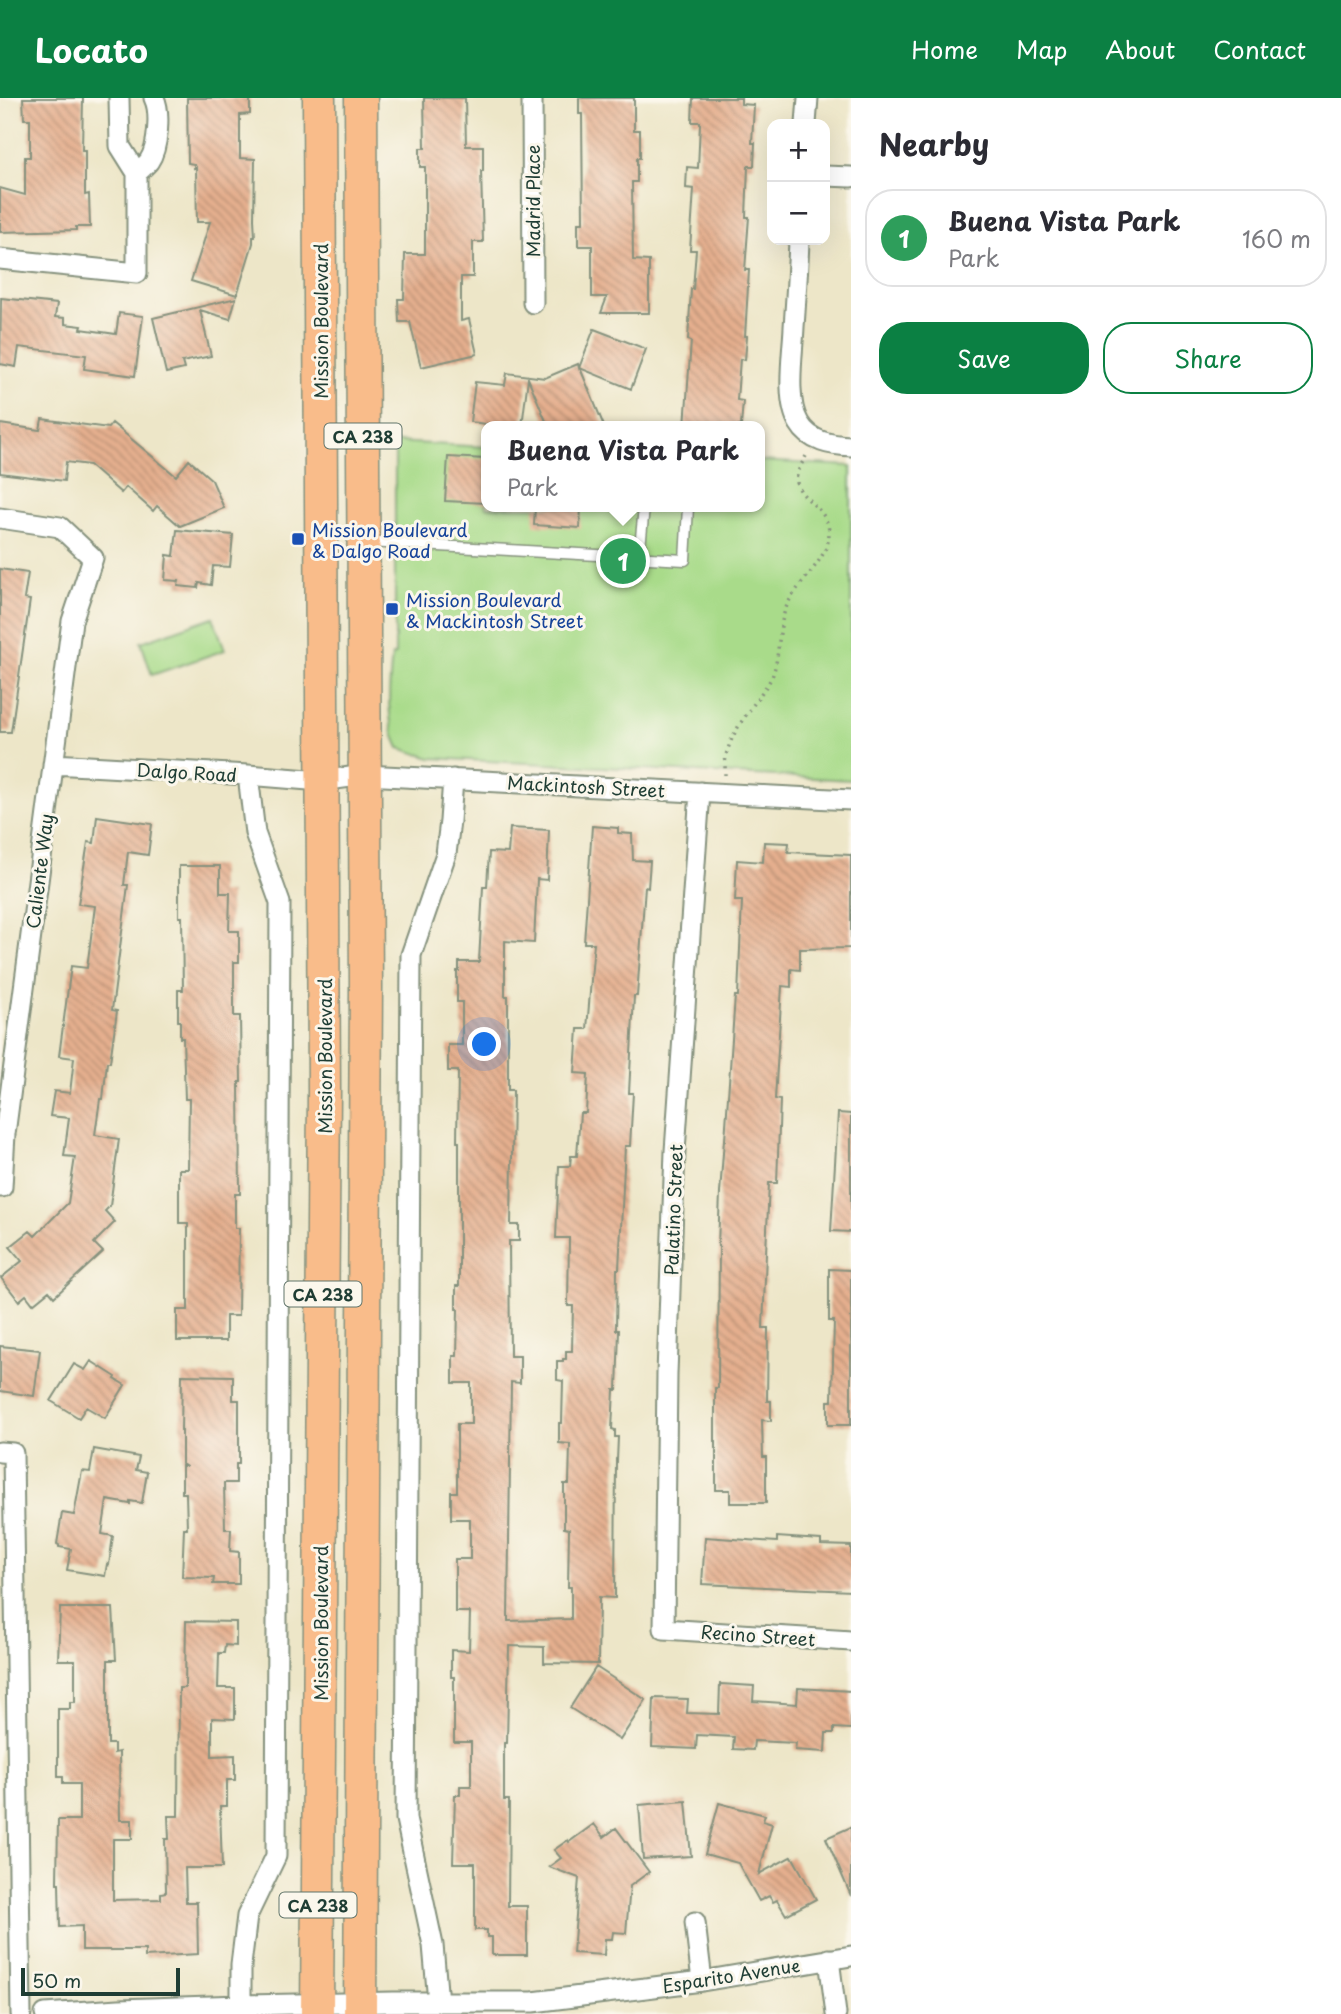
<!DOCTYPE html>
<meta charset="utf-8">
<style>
body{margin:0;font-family:"Playpen Sans",sans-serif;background:#f2f2f3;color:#2b2b33}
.controls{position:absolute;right:21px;top:21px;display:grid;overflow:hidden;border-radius:14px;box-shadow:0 7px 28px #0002}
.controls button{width:63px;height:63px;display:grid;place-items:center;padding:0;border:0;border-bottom:2px solid #e1e1e2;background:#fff;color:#2b2b33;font:35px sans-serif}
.scale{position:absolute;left:21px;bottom:18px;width:159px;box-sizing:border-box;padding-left:7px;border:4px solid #1f3d34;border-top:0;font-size:19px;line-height:24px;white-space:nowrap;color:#1f3d34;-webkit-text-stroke:5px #fbf7ec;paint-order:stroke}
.you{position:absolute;left:485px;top:947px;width:24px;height:24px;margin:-18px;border:5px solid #fff;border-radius:50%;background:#1a73e8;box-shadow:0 0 0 10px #1a73e833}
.badge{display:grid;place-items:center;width:46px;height:46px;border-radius:50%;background:#0b8043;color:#fff;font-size:23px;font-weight:700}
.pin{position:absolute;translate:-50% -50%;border:4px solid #fff;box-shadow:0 2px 7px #0006}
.popup{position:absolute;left:481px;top:323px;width:284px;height:91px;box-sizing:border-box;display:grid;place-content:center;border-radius:14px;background:#fff;filter:drop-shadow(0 2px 5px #0005);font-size:23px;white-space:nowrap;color:#7c7c81}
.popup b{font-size:26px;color:#2b2b33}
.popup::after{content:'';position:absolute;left:50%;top:100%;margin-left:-14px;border:14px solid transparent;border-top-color:#fff}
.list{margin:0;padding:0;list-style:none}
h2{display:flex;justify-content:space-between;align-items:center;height:91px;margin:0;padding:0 28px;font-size:30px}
h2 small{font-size:23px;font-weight:400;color:#7c7c81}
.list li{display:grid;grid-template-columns:46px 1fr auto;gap:21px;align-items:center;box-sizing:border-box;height:98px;margin:0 14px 14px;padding:0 14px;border:2px solid #e1e1e2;border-radius:28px}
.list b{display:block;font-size:26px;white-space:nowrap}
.list p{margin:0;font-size:23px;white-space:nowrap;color:#7c7c81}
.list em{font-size:23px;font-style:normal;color:#7c7c81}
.actions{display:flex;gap:14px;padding:21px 28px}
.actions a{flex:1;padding:16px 0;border:2px solid #0b8043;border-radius:28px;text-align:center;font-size:24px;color:#0b8043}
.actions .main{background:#0b8043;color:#fff}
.map{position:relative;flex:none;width:851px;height:1916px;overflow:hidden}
header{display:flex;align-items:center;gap:42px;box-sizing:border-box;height:98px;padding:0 35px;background:#0b8043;color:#fff}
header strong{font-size:33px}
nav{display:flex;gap:38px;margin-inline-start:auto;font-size:24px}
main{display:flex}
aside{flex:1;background:#fff}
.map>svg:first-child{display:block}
.green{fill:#a9db8a;stroke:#648c5f;stroke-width:2}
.building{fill:url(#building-back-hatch)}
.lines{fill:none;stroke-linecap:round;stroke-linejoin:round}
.service-casing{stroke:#86927e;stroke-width:13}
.minor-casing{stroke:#86927e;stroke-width:23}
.primary-casing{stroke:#86927e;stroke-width:35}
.path{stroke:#86927e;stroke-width:3.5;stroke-dasharray:2 5;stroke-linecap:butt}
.service{stroke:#fff;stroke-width:10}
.minor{stroke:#fff;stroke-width:19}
.primary{stroke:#f9bc8a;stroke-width:32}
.transit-dot{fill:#1a4fb4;stroke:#fbf7ec;stroke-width:2.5}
.labels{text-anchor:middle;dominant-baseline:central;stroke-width:6;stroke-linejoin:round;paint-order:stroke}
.shield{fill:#fbf7ec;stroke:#61756b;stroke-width:2}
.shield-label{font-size:16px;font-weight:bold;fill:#1f3d34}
.street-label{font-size:18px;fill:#1f3d34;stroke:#fbf7ec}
.transit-label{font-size:18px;fill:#164399;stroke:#fbf7ec;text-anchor:start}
</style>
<header>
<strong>Locato</strong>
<nav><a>Home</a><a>Map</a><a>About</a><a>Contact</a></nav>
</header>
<main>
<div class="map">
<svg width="851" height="1916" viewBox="0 0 851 1916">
<defs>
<pattern id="building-back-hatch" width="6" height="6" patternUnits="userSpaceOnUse" patternTransform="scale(1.75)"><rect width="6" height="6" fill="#e5af8e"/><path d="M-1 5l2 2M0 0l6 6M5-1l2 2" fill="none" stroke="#b99075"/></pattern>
</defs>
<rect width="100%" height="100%" fill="#fbf7ec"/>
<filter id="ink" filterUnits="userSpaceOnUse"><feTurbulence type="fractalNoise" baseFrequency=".0143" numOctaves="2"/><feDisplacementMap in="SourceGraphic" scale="14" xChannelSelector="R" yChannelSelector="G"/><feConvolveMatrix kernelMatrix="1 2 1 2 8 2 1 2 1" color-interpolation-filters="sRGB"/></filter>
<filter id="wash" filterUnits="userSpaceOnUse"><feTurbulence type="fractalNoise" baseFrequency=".00686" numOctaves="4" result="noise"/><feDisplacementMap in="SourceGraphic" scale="28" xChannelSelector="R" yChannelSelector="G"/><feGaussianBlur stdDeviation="1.57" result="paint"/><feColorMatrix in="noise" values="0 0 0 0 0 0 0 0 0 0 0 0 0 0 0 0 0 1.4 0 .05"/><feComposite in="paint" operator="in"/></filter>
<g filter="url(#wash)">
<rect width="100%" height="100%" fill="#ede6c8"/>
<path class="green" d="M395,344L486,349V409H760V363L851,368V682L431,660L399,650C385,623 389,587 392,557H395Z
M213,519L225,552L152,577L141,544Z"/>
<g id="blocks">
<path class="building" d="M23,0H83L82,52H85V97L89,96L90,129H76V132L0,134V90L25,97V59H30V21H24Z
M187,0H250V16L240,17V60L255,61L254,121L255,139H253V145L237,197L191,183L210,124H197L196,69L194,70V66L188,65Z
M424,0H465L466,48H483V73H481L483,144H473V179H461V223L469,221L477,256L421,269L410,224H399L398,201H404L405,156H425V69H420V50H425Z
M579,0H634V32H640V60H637V84H632L633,162L649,163V215H601L607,199H592V148H578V125H583L582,16H579Z
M693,0H741V6L754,7L752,45H755L754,68H748L746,119H749L745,172H749L745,238H747L745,262L740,261L737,302L743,303L741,328H685L691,243L688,242L691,191H693L696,152H690L694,91L686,90L687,69L698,70L700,26V24H692Z
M1,200L57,206L55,219L65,220V226L82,228L81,231L116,236L119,215L143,218L135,278L84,271L86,257L19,249L16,269L0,266Z
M236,200L230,221L200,212L211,258L182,264L184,271L166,275L153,220Z
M594,231L646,251L631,291L580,270L604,328H548L528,280L522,328H502L470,324L475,284L505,287L507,275L545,280L578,266L579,270Z
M42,321L108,330L112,325L176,378L189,362L212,382L224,410L180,428L157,408L153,413L126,389L121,395L89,367L66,364L64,383L0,375V326L40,332Z
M448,359L486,361V405L445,403Z
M535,409H581L580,430L534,427Z
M177,432L233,437L230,469L213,468L211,487L199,485L198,490L178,488L179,483L165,482L167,457L174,458Z
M0,471L28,475L24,501L30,502L11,634H0Z
M97,718L152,726L148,757L128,754L124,787H128L112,912L117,913L110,964H107L103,1001H100L95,1037L119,1041L110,1108L105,1113L115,1124L94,1145L103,1154L54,1199L49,1193L33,1206L26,1197L19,1203L1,1180L22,1163L10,1149L30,1133L35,1138L68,1105L75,1059L64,1058L69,1020L50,1018L54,993L70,995L74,960L59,958L71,868L87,870L95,808L78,806L88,744L94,745Z
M592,728L618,730V735L632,736L633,762L650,763L648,790L645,789L637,898H634L629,995H633L630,1048H625L619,1171H617L616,1232H619L617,1292H614L612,1331L615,1332V1339H618L617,1363L616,1362L615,1500L599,1499L598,1566L544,1565V1549L509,1548L507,1645H504V1702H509L508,1808H527V1857H492V1839H487V1832H475V1765H453L455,1697H460V1688H471V1644H454V1579H451V1552L469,1553L470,1514H455V1461H470V1421H451V1394H457V1326H471V1285H453V1258H457L458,1211H456V1188H459V1044H457L458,973H448V947H462V904H457V873H459V864H479L483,789H487L489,754L508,755L510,730L549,732L547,782L537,781L534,845L505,843V898H508V992H513L511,1127H519V1143H509L510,1258H520V1285L511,1284L508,1523L571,1521V1489H568L569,1431L564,1430V1386H569L570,1346L559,1345V1325H562L563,1283L557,1282V1263H563V1261H566V1253H572L573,1208H568L569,1140H556L559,1068H570L571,1058H577L580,1015H586L588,976L575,975L578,931H587L594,845H584Z
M764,744L789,745L788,754L851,757V850L800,851V872L791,871V889L782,888L775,1001L780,1002L777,1085H769L766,1155L763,1230H768L767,1303H771V1323L762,1322L763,1359H766V1405H730V1392H716V1343H715V1290H718L719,1148H718L720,1095L724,1042H725L735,898H738L742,803H735L737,762L763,764Z
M179,768H220V795H230L229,833H239V864H234V918H240L241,984H239L240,1096H235V1130H239L238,1218H226V1243H177V1212H188V1125H179V1071H188L189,1001H185L183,940H180V923H178V892H183L182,819H179Z
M838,1015L851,1016V1134L831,1133Z
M829,1171L851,1172V1327H828V1303H832L834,1223H829Z
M0,1248L40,1252L34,1298L0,1293Z
M91,1263L116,1279L115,1281L125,1287L105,1320L86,1309L79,1320L51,1303L74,1266L85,1272Z
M182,1277L233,1278V1302H239V1366H236V1385H224L225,1431H231L230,1453L239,1454V1486H213L214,1480L182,1479L184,1430H187L186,1395H182V1368H185L182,1366V1333H181Z
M94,1351L139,1359L136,1372L147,1374L142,1405L130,1403V1406L107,1402L102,1436L113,1438L109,1467L107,1466L105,1478L67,1472L71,1451L59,1449V1447L57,1446L62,1415L74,1417L82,1373L90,1374Z
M705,1439L777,1444V1439L821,1442V1447L851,1448V1493L702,1486Z
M60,1510H113L116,1562H108V1646H114V1655L119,1654L120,1722H132V1741H113V1802L161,1801V1795L166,1794L165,1741H169L168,1718H178L179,1590H185L186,1523L236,1524V1548L225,1547L224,1555H219L218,1590H235V1621L212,1620V1658L235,1657V1682H227V1708H220L222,1770H185L186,1804H197L198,1856L145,1859V1852H82V1828L60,1829L59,1785H57L58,1722H79V1686H63V1679H58V1611H70V1604H75V1562H58Z
M596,1569L646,1602L620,1642L570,1610Z
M720,1586L754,1588L753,1603L797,1606L798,1590L851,1593V1631L834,1630V1635H826L825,1654L795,1652L796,1645L754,1643L753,1652L733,1651L734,1639L697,1637L696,1651L652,1649L654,1600L688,1601L687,1615L719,1616Z
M686,1703L691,1758L643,1761L639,1707Z
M719,1705L765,1717L763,1723L772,1726L759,1776L792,1758L816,1801L786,1817L777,1802L773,1804L769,1798L759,1803L738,1765L705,1756Z
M594,1726L604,1739L616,1730L649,1774L630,1788L626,1835L613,1834L612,1841H605L604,1857L573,1855L579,1780L549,1769L561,1760L554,1752L568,1742L569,1744Z
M851,1729V1798L826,1740Z"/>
</g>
</g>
<g filter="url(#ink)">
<use href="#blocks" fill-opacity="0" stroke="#86927e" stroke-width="2"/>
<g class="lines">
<defs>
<path id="service" d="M368,444L685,462L688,409
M639,460L644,409"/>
<path id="minor" d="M532,0L533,205
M806,26L808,0
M137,75C141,71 146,67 149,63C158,50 161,14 154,0
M825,78L851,79
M799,142C798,171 796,200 794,229C793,255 785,302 799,325C810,344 831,347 851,348
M0,161L137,175V75L120,48L119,0
M0,420L60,429L93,460L72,523L5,1036L2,1089H0
M53,666L248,677L321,683L365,677L851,702
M700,694L675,1053L667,1276L664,1531L851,1543
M0,1354L13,1355L21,1916
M695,1824L702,1883
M829,1861L836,1916
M438,1904L433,1847L406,1721L411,857L446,756L450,723L453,681
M241,1907V1867L247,1818L276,1758L280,805L255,735L248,677
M45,1916L119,1911L241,1907L393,1904H533L702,1883L851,1858"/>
<path id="primary" d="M317,1916L324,993L319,0
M360,1916L366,888L361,0"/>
</defs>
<use href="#service" class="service-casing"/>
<use href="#minor" class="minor-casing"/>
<use href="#primary" class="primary-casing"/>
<path class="path" d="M725,677C725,669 725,658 728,651C734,632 747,616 758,600C763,592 772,582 774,573C781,549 777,522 791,500C802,482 820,467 827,447C839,409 793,404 797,378C798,371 803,364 806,358"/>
<use href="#service" class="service"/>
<use href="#minor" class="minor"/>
<use href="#primary" class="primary"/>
</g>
</g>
<g class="transit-dot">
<rect x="291" y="434" width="14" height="14" rx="3.5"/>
<rect x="385" y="504" width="14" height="14" rx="3.5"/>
</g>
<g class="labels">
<g class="shield">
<rect x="324.5" y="325.5" width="77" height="25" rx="5"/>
<rect x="284.5" y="1183.5" width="77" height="25" rx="5"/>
<rect x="279.5" y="1794.5" width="77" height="25" rx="5"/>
</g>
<g class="shield-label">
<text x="363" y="338">CA 238</text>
<text x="323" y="1196">CA 238</text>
<text x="318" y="1807">CA 238</text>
</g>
<g class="street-label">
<text transform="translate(532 103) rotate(-90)">Madrid Place</text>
<text transform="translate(320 223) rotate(-90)">Mission Boulevard</text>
<text transform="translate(187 674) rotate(3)">Dalgo Road</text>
<text transform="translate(586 688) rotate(3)">Mackintosh Street</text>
<text transform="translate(39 773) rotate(-83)">Caliente Way</text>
<text transform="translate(324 958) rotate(-90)">Mission Boulevard</text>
<text transform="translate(673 1112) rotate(-88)">Palatino Street</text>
<text transform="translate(320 1525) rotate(-90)">Mission Boulevard</text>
<text transform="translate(758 1537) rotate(4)">Recino Street</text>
<text transform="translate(731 1877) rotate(-9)">Esparito Avenue</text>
</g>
<g class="transit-label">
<text x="312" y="431">Mission Boulevard<tspan x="312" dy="21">&amp; Dalgo Road</tspan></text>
<text x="406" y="501">Mission Boulevard<tspan x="406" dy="21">&amp; Mackintosh Street</tspan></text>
</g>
</g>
</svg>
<div class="controls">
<button>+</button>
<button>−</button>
</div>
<div class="scale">50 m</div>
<div class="you"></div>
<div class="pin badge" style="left:623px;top:463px;background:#2e9e5b">1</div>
<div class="popup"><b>Buena Vista Park</b>Park</div>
</div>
<aside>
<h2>Nearby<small></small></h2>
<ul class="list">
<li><span class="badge" style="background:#2e9e5b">1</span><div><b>Buena Vista Park</b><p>Park</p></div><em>160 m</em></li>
</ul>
<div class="actions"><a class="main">Save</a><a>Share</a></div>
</aside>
</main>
